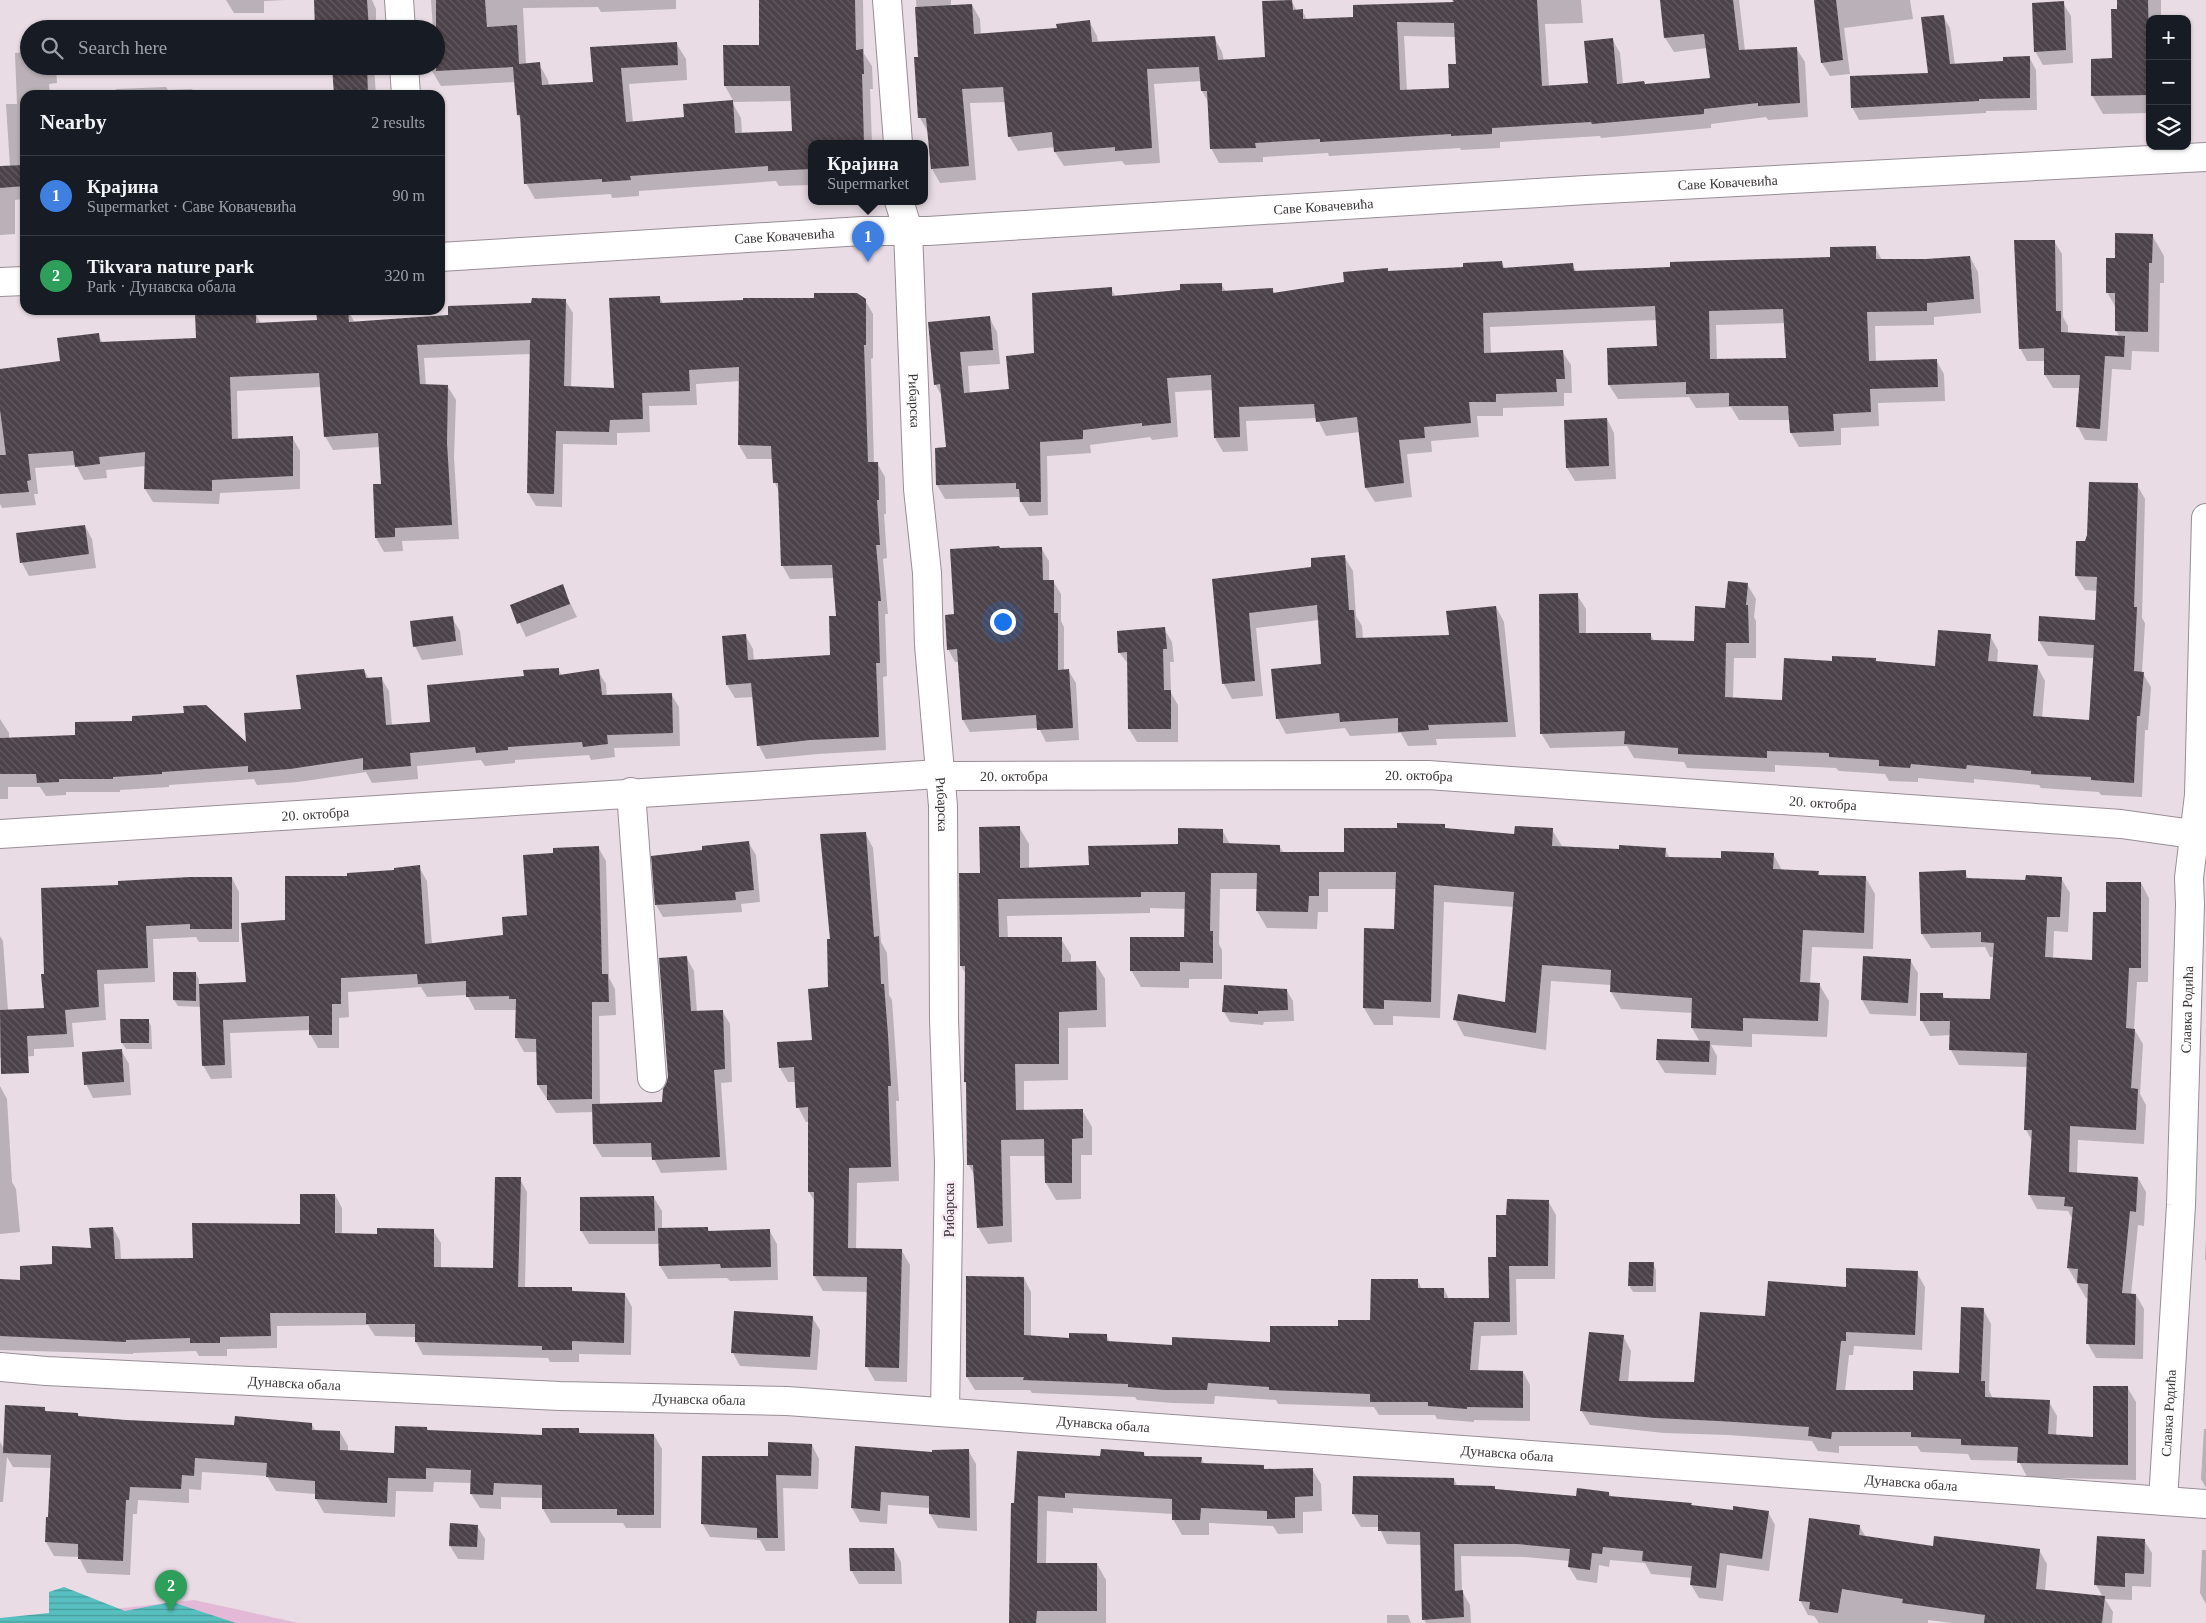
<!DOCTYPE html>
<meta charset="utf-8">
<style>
body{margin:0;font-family:"Times New Roman",serif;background:#242831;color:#f1f3f6}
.controls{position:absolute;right:15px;top:15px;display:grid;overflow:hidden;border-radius:10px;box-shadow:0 1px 4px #0004}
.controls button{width:45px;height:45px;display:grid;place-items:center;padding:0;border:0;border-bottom:1px solid #363941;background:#171b24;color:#f1f3f6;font:25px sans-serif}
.you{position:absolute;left:1002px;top:621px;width:18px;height:18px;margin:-12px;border:4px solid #fff;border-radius:50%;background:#1a73e8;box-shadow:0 0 0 8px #1a73e833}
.badge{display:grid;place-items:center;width:32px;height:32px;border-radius:50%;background:#1a73e8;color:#fff;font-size:16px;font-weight:700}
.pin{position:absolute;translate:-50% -41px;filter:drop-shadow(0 1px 2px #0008)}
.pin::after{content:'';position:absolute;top:26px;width:18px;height:15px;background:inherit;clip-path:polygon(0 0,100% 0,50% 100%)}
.popup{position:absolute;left:808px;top:140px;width:120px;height:65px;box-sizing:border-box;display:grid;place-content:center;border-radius:10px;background:#171b24;filter:drop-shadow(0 1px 4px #0005);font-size:16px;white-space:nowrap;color:#9ea1a6}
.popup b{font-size:19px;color:#f1f3f6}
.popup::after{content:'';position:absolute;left:50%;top:100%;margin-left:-10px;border:10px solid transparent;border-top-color:#171b24}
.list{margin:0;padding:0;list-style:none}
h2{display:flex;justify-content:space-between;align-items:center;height:65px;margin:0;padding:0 20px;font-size:21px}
h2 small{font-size:16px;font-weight:400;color:#9ea1a6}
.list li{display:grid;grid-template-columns:32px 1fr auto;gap:15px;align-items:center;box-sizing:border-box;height:80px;padding:0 20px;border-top:1px solid #363941}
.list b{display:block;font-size:19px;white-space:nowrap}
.list p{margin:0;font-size:16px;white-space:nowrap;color:#9ea1a6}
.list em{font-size:16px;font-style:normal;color:#9ea1a6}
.icon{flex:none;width:28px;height:28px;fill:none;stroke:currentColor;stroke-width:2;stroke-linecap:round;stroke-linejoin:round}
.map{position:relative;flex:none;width:2206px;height:1623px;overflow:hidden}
.search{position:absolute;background:#171b24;box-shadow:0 1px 4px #0004;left:20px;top:20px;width:425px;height:55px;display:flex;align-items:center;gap:12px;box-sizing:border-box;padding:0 18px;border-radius:28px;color:#9ea1a6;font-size:19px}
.panel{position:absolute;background:#171b24;box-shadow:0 1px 4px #0004;left:20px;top:90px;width:425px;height:225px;border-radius:15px}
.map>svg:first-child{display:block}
.green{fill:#e4b9d7}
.water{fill:url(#water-rules)}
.shadow{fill:#0003;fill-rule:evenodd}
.building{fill:url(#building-back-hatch);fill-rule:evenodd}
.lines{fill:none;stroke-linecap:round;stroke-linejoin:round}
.minor-casing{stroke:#998d95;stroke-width:30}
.minor{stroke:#fff;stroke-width:28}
.labels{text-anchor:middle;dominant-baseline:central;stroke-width:5;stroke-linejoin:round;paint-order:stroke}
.street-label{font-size:14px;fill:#3a3539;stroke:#f6e9f2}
</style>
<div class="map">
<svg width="2206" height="1623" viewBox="0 0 2206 1623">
<defs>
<pattern id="water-rules" width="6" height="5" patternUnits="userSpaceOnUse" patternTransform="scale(1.25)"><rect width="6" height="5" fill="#57bfbf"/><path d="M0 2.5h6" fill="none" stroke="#499c9c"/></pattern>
<pattern id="building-back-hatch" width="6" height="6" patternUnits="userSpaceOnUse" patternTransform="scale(1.25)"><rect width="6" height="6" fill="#4c4249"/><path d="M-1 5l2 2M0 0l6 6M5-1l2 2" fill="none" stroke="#645c62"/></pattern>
</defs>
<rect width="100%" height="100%" fill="#e9dce5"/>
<path class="green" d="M194,1600L299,1623H0V1622Z"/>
<path class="water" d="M64,1587L125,1611L172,1602L236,1623H0V1618L49,1613V1592Z"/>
<path class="shadow" d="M226,0H285L264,1V13H234Z
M315,0H372L376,9V29H316Z
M431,0H676V9L601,12L598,7L523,8L526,65L539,64L548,80L549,86L594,83L591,48L676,43L686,59L687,80L629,84L633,122L685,118L684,105L734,102L725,86V47L761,46L760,0H863L864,54L872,66L873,89H870L872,143H812V185L779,186L776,181L639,191V196L612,198L611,194L535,199L526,183L522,121L518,115L516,82L441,86L432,71V66H436V29H433ZM792,101L793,132L742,134L741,118L732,102Z
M916,0H951V6L972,5L980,19L981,35L1058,29L1089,21L1097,36L1098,43L1214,37L1222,52L1224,61L1267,59L1291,0L1297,11L1302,10L1307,20L1354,18L1453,3L1452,0H1581L1583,23L1545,24L1549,86L1589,84L1612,39L1620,53L1623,84L1645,85L1711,79L1707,48L1674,52L1665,38L1661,0H1739L1745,51L1796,48L1805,62L1808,117L1768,120L1766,117L1711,124V128L1601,138L1600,136L1500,142V148L1461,150L1460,148L1329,156L1328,153L1263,157V162L1219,163L1211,148L1209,103L1202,91V81L1154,84L1160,163L1125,165L1122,161L1064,166L1055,152V147L1018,151L1009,136L1006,102L970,103L976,180L940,183L932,169L928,132L920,118L919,58ZM1404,36L1456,37L1457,65L1451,89L1407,91Z
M1816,0H1910L1913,19L1844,28L1850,74L1830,76L1822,63Z
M2119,0H2161V19H2150V113L2103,114L2092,95L2113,60Z
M2063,3L2071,16L2073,63L2043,65L2035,51Z
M1943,16L1950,28L1955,65L2005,62L2029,57L2036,70L2037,110L1986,111V113L1859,120L1852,107L1929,74Z
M29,52V66H56L57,83L49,84L50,95H25V199L15,200V234L0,235V167H10L6,104H17L15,53Z
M333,66H374L376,95H335Z
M166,87L168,90L192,89L196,95H215H116V89Z
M282,92L284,95H245Z
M2152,235L2164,256V283H2160L2159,352L2132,351L2131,370L2112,369L2107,441L2085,440L2078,427L2080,388H2053L2045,375V361H2027L2020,348L2054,241L2062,254L2063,317L2068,326V334L2120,337L2116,331V308L2107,292L2116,259Z
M1875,247L1882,260L1926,261L1970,257L1978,272L1981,313L1934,317V325L1875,326L1876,362L1936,360L1944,374L1945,401L1878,403L1879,426L1841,428V445L1799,447L1791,433L1790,420H1739L1731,407L1696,408L1689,397L1618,399L1609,385L1658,348L1657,320L1490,327L1491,354L1562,351L1571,365L1572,393H1564V406L1503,408V416H1477L1479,437L1431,441L1432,452L1407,454L1412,497L1375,502L1366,488L1360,432L1326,436L1317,418L1246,421L1248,451L1223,452L1215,438L1213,390L1175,392L1178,437L1152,440L1150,437L1090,445L1091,453L1047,456L1048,515L1029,516L1021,502V497L945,499L937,485L947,449L943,398L935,384L930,323L989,317L997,332L1000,364L968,366L970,394L1010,390L1036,354L1111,289L1116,297L1181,291L1221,284L1226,292L1272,289L1275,294L1345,283L1389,272L1465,268L1502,263L1505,269L1572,265L1577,272L1831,258ZM1785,323L1787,359L1717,361L1716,325Z
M660,298L663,304L865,300L873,314V358L871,359L874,463H877L885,477L886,514H884L887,558L883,559L888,614H885L887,676L883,677L886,750L818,754L766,759L759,746L754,697L735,698L727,685L745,635L753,649L754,661L832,657L837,617L834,578L790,579L782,565L779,491L775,483L773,459H747L739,445L740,381L696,384L697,405L649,406L650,432L617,433V445L563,444L562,507L536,506L528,493L531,354L424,358L426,386L448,387L456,400L454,457L459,539L402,541L403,551L384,552L376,538L382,485L380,447L333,450L325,436L321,387L237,391L238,440L292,437L300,451V489L220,493L219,504L153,502L145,489L146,466L106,470L107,478L84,480L76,465L35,468L38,494H34L36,505L2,508L0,504V370L61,362L98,335L103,343L198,340L255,313L261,324L318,321L348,310L355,323L449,316L565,300L573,313L571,388L615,389Z
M1607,419L1614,433L1616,479L1575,481L1567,468Z
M2137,485L2145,499L2142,618L2145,623L2142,672L2151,687L2148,730H2145L2142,797L2101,795L2099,792L2041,788L2039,785L1974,779V783L1918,778V782L1889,781L1885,774L1839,771L1836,768L1775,765V772L1687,768L1684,762L1634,758L1627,746L1550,748L1541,733L1577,595L1586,609V634H1650L1655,642L1695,643L1747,584L1756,599L1754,617L1756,621V658H1734L1733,699L1783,701L1833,662H1877L1936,667L1990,636L1998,650L1997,663L2037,666L2045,681L2042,718L2090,721L2094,658L2048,656L2039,641L2096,621L2098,591L2085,590L2076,576L2086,543Z
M85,526L92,539L96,568L29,576L22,563Z
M1041,548L1049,561V582L1053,581L1061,594V621L1064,627V670H1068L1076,683L1079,740L1046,742L1039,728L970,732L963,720L959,662H955L948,649L955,615L1000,549Z
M1344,556L1353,571L1356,616L1362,626L1363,639L1450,636L1496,607L1504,622L1516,737L1436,739L1437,745L1408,746L1401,733L1350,736L1345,728L1286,734L1278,719L1272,670L1322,665L1319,620L1256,628L1263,696L1232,699L1224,684L1213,580L1312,568Z
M562,586L577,617L526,637L511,605Z
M452,618L460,631L463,655L422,660L415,646Z
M1164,629L1172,642L1174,662H1170L1171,693L1178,705V742H1137L1129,729V665L1119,652Z
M558,669L562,676L598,671L606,684L607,696L671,694L679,707L680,746L614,748L615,757L591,760L589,755L515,760V763L485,766L481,760L417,766L418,779L372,783L366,772L298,782L257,785L254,779L169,785V787L120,790V792H66V795L46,796L40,787H8V799H0V719L9,733V739L248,745L364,670L369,679L381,678L389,691L392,726L432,723L525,677Z
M1444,826L1446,829L1516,836L1552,830L1562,846L1620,850L1665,849L1670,858L1722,860L1773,854L1782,870L1818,872L1820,876L1866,878L1875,894L1873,949L1812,947L1810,984H1819L1829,1001L1827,1037L1752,1034V1047L1711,1045L1717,1056L1716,1075L1665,1073L1657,1060L1700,1042L1692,1028L1693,1013L1621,1009L1611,992V985L1551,981L1546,1050L1464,1036L1455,1019L1506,1003L1514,907L1444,902L1440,1018L1393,1016V1025H1374L1364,1008L1395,930L1397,889H1328V912H1318L1317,929L1267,928L1257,911L1258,889H1220L1219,944L1222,950V979H1189V988L1141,987L1131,970L1185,939L1186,909L1150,908V913L1007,916L1008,939H1061L1071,955V963L1095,962L1105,979L1106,1027L1068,1028V1080L1024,1081V1111L1082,1110L1092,1127V1155H1081V1199L1056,1200L1046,1183V1156H1010L1012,1242L988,1244L978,1227L975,1176L968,1164L967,1085L965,1082L966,974L961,966L981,874L1019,827L1029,844V869L1090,866L1179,845L1222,830L1230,844L1279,846L1284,853H1346L1398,829Z
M865,833L873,848L881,942L887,953L889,995L892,1000L899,1101H896L899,1181L857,1183L856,1250L902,1251L910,1265L907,1382L875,1381L867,1367L868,1292L823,1291L814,1276L815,1202L809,1192V1122H806L798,1107L796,1082H788L780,1068L813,1041L830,989L832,940Z
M748,842L756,855L760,902L741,904L742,912L663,917L656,905L704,851Z
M598,847L606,861L609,978L615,989L616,1015L599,1016L600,1105L664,1104L686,957L694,971L697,1012L722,1011L730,1024L732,1082L721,1083L727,1170L661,1173L653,1157H602L594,1144V1112L556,1113L538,1085L537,1052H524L516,1038L517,1010H475L467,995L427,997L421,987L348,992L349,1017L339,1018V1048H318L310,1034V1030L230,1033L232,1078L211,1079L203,1065L201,1007L178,1006L174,1000L196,973L199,980V985L247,983L286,921L348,878L419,867L427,881L432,945L505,936L528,916L554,854Z
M1965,872L1969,880L2027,881L2061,878L2070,893L2068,932L2054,931L2053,959L2094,962L2107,913L2141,883L2149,898L2148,982H2137L2134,1029L2143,1044L2140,1094L2146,1105L2144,1144L2078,1140L2077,1173L2138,1178L2146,1192L2144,1226L2138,1225L2131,1295H2136L2144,1309L2143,1359L2096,1358L2088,1344L2089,1298H2086L2068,1268L2073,1220L2068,1211L2037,1209L2029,1194L2033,1142L2026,1130L2028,1067L1959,1065L1951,1050V1035L1930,1036L1922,1021L1921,994H1942L1945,999L1992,1001L1994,957H1990L1985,947L1931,948L1922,934Z
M232,878L239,892V942H199L196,937L153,939L155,982L104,984L106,1020L72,1023L74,1047L34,1049V1056L0,1058V936L3,941L8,1011L45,1010V975L119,886Z
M1865,958L1910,960L1918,973L1916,1016L1870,1014L1862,1000Z
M1287,991L1293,1001L1294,1021L1264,1022L1263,1025L1230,1022L1224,1012Z
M148,1020L151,1026L152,1049H126L122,1043Z
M121,1050L129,1064L131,1095L93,1098L86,1084Z
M0,1086L7,1099L12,1182L16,1189L20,1232L0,1234Z
M520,1179L527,1192L525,1288H571L574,1292L625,1294L632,1307L631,1355L579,1354V1362H550L548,1358L423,1355L416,1342V1337L375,1336L368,1325L277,1326V1348L227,1349V1356H199L196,1351L133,1353V1354L0,1350V1281L22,1282L53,1265L92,1249L113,1228L120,1241L121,1260L194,1259L301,1226L335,1195L342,1208V1234L378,1236L433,1231L441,1243V1268L494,1270Z
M654,1198L662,1211V1229L707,1228L710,1232L769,1230L777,1244L778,1280L730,1281L727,1278L668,1279L660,1266V1244H589L581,1230Z
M1548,1201L1556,1215L1555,1279H1516L1517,1335L1481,1336L1478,1371L1523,1372L1530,1385V1421L1474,1420V1422L1437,1419L1435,1415H1379L1374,1407L1278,1404L1276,1400L1215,1396L1214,1404L1173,1403L1137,1400L1135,1397L1032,1393L1030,1390H975L967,1377L1024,1278L1031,1292V1337L1070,1339L1106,1335L1110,1342L1173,1346L1271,1343L1371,1322L1417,1280L1422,1289H1444L1449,1299L1490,1300L1497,1258L1508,1217Z
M2206,1237V1261L2205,1259Z
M1653,1263L1656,1270V1292H1633L1629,1285Z
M1917,1273L1925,1287L1922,1350L1854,1346L1853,1355H1849L1845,1391H1914L1960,1374L1983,1309L1991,1324L1989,1390L1993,1399L2049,1402L2057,1416L2056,1436L2094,1439L2127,1387L2136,1402V1480L2027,1477L2019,1461L1971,1460L1968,1454L1921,1452L1917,1446H1839V1453L1818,1451L1812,1441L1728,1435L1664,1433L1590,1425L1581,1410L1623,1336L1631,1351L1628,1382L1695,1383L1766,1317L1847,1288Z
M812,1317L820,1330L817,1370L740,1366L733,1353Z
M44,1408L47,1413L78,1414L80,1418L235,1426L312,1425L316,1431L340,1432L348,1446V1452L395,1454L427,1428L429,1432L544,1436L578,1429L581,1434L654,1435L662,1449L661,1528H626L623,1523H551L543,1509V1498L501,1497V1509L480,1508L471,1494L472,1483L434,1482L433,1492L396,1491L395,1517L324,1513L316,1499V1494L276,1491L267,1476L202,1472L201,1490L189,1489V1503L138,1500L137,1514H133L130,1575L87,1573L79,1557L54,1556L46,1542L50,1518L51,1468L13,1467L7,1457L3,1502H0V1442L5,1450Z
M2204,1429H2206V1488L2201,1479Z
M812,1445L819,1459L818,1489L783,1488L785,1551H766L760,1540L710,1537L702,1523L769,1457Z
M856,1447L933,1453L968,1450L976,1464L977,1531L938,1528L930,1514V1508L888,1505L887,1524L860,1522L852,1508Z
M1144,1453L1146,1457L1201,1458L1205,1465L1263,1467L1265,1470L1312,1469L1321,1484L1322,1511L1303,1512V1533L1278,1534L1273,1526L1209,1523V1535H1182L1173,1519V1514L1073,1508V1513L1047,1511L1046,1564H1097L1106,1580V1623H1010L1012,1504L1101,1457Z
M1454,1479L1458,1487H1494L1496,1490L1577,1497L1609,1493L1612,1498L1691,1504L1692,1507L1734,1511L1768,1512L1775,1525L1769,1571L1727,1565L1723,1601L1699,1598L1691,1585L1692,1578L1651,1574L1645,1563L1610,1560L1609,1567L1599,1565L1597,1583L1577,1580L1569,1567L1570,1561L1525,1557L1461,1556L1462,1591L1470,1605L1471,1623H1426L1424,1620L1421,1545L1387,1544L1379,1527H1361L1353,1514Z
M477,1526L485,1539L484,1560L458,1559L450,1546Z
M1859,1526L1866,1537L1934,1547L2039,1550L2047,1564L2045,1591L2103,1597L2096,1585L2144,1540L2152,1553L2151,1587L2132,1586V1600L2105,1599L2113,1612L2112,1623H1952L1928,1620V1623H1819L1814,1616L1808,1615L1800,1600Z
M894,1549L901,1562L902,1584H859L851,1570Z
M2202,1550H2206V1604L2200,1593Z
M1387,1615H1408L1411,1623H1387Z"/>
<path class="building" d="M314,0H367L369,29H315Z
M436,0H485L487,27L517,25L519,64L540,62L542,85L593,82L590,47L677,42L678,65L621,68L626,122L684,117L683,104L733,100L735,133L792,131L790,86H724L723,45H759V0H855L856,50L863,49L864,74H862L864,143H812V169L768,171V166L630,176L631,180L602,182V179L524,184L520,115H517L513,67L436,71Z
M1292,0L1293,10L1303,9V19L1353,17V5L1454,2L1453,0H1537L1542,86L1588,83L1584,41L1613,38L1617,84L1644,81L1645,84L1710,78L1704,34L1664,38L1660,0H1733L1739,50L1797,47L1800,103L1758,106V103L1704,109V114L1592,124L1591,122L1492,128V134L1451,136V134L1320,142V139L1255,143L1256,148L1210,149L1207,91H1201L1199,67L1147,69L1152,148L1115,151V147L1054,152L1052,132L1008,137L1003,87L962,89L969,166L931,169L926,118H918L914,57H918L915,7L972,4L974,34L1057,28L1056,24L1090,20L1092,42L1215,36L1218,60L1265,57L1262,1ZM1397,22L1454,23L1456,64H1448L1449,88L1400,90Z
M1814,0H1836L1843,60L1821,63Z
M2117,0H2148L2150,95L2091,96V59L2112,58L2111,9H2117Z
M2064,1L2066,50L2034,52L2032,3Z
M1944,15L1950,64L2003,61V57L2030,56V98L1979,99V101L1851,108L1850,76L1928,73L1921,17Z
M332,66H367L368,95H334Z
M25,165V186L0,188V166Z
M2115,233L2153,234L2152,263H2149L2148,332L2115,331V293H2106V258H2115Z
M2014,240H2055L2056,311H2061V332L2125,336L2124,357L2105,356L2100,429L2076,427L2080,375H2044V348L2019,349Z
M1876,246V259H1926L1970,256L1974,299L1927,303V311L1867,312L1869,361L1937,359L1938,387L1870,389L1871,412L1833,414L1834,431L1790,433L1788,406H1729V393L1686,394V382L1608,385L1607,348L1657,346L1655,306L1483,313L1484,353L1563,350L1565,379H1556L1557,392L1496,394V402H1469L1471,423L1424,427L1425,438L1399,440L1404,483L1365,488L1357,417L1316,422L1314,404L1239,407L1240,437L1214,438L1211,375L1167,378L1171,423L1142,426V423L1083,430V439L1040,442L1041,502H1020L1019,489H1016V483L936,485L935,448L946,447L940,384L934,385L928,322L990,316L993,350L960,352L964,393L1009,389L1006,356L1034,353L1032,293L1112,287V296L1180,290V284L1222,283V291L1273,288V293L1344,282L1343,272L1388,268V271L1463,267V263L1502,261L1503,268L1573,263L1574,271L1670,267V262L1830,257V247ZM1783,309L1786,358L1710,359L1709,311Z
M814,293H857L866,299V345H864L868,462H878L879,500H877L880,545H876L881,601H878L880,663H876L879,737L810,740L757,746L751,683L726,685L722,636L746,634L748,660L830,655L829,616H836L832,565L781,566L778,483H773L771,446L738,445L739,367L689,370L690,391L642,393L643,419L610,420L609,432L556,431L554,494L527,493L530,340L417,345L420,384L448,385L447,443L452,525L395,528V537L375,538L373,484H381L378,433L324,437L319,373L230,377L232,439L293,436V476L212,480V491L144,489L145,452L99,457L100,464L75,467L73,451L28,454L31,480L27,481L29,492L0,494V455H6L0,410V369L60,361L57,338L99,333L100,342L196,338L195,313L256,312V323L317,320L316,310H348L349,322L448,315V306L531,303L532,298L566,299L564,386L614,388L609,298L660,296V303L743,300V298H814Z
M1607,418L1609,466L1566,468L1564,420Z
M2089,482L2138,483L2134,607H2137L2134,671L2144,672L2140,716H2137L2134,783L2091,780V777L2031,774V771L1967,765L1966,769L1911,764L1910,768L1879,766V760L1829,757V753L1767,751V758L1678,754V748L1624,744L1625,731L1540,734L1539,594L1578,593L1579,633H1651V640L1694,641L1695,606L1725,608L1728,581L1748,583L1746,605H1748L1749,643H1726L1725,697L1782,700L1784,658L1832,661V656L1876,658V661L1935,666L1938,630L1991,634L1988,661L2038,665L2033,716L2089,720L2094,645L2038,641L2039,616L2095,620L2097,577L2075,576L2076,541H2085L2087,535Z
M85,525L89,554L20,563L16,533Z
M999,546L1000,548L1042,547L1043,580H1054V613H1058V670L1069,669L1073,728L1037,730L1036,715L962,720L957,649L947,650L945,615L954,614L950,549Z
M1345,555L1349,610H1354L1356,638L1449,635L1446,611L1496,606L1508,722L1428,725L1429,730L1398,732V718L1340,722L1339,713L1276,719L1271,669L1321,664L1317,605L1249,613L1255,681L1222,684L1212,579L1311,567V558Z
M563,584L570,604L517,624L510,605Z
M453,616L456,641L413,647L410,621Z
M1165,627L1167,649H1163L1164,690H1171V729H1128L1127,652L1118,653L1117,631Z
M559,668V675L599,669L602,695L672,693L673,733L607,735L608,744L583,747L582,742L508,747V750L476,753L475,747L410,753L411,766L363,770V758L290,769L248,772V766L162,772V774L113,777V779H59V782L37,783L36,774H0V738L75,735V722L132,721V716L184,713L183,706L206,705L246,742L244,713L301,709L296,675L364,669L366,678L382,677L386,725L430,722L427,685L524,676L523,670Z
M1397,823L1445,824V828L1514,834L1515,826L1553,828L1552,846L1619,849V845L1666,848L1665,857L1721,858V851L1774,853L1773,869L1819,871L1818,875L1866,876L1864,933L1803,930L1800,982L1820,983L1818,1021L1743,1018V1031L1691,1028L1692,998L1610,992L1611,970L1542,965L1536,1033L1453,1020L1458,994L1505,1002L1514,892L1434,885L1431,1002L1384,1000V1009L1363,1008L1364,928L1394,929L1396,872H1319V896H1309L1308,912L1256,911L1257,873H1211L1210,931H1213V963L1180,962V971H1130V937H1184L1185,892H1141V897L998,899L999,937H1062V962L1096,961L1097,1010L1059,1012V1064H1015L1016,1110L1083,1109V1138L1072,1139V1183H1045L1044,1139L1001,1140L1003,1226L977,1228L973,1165H967L966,1082H964L965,966H960L959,873H980L979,827L1020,826V868L1089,865L1088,846L1178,844V828L1223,829V843L1280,845V852H1344V828H1397Z
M866,832L874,937L879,936L881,984H884L888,1035L891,1086H888L891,1167L849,1168L848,1248L902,1249L899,1368L865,1367L867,1277L813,1276L814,1192H808V1107L796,1108L794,1067L779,1068L777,1042L812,1040L808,989L828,987L827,939H830L820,834Z
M749,841L754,890L735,892L736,900L655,905L651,856L702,850V846Z
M599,846L602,974H608L609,1002H592V1099L547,1100V1085H537L536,1039L515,1038L516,999H509V996L466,997V981L418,984L417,974L341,978V1004H332V1035H309V1016L223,1020L225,1065L202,1066L199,984L246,982L241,923L285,920V876H347V873L394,870V868L420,865L425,944L503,935L502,917L527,915L523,855L553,853V848Z
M1966,870V878L2025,880L2026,875L2062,877L2060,917H2047L2045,957L2092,960L2093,912H2106V882H2141V968H2129L2126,1028L2135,1029L2131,1088L2138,1089L2136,1130L2070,1126L2069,1172L2138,1177L2136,1212L2130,1211L2122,1293L2136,1294L2135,1345L2086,1344L2088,1284L2077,1283L2078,1269L2067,1268L2073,1207L2064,1206L2065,1197L2028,1195L2032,1130H2024L2027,1053L1949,1050L1950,1021H1920V993H1943V998L1990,999L1994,943L1981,942V932L1921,934L1919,872Z
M190,877H232V929H190V924L146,926L148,968L97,970L99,1007L65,1010L67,1034L27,1036L29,1073L1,1074L0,1010L44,1008L41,974H44L41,888L118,885V881Z
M687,956L691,1011L723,1010L725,1069L714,1070L720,1157L652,1160L651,1143L593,1144L592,1104L662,1102L663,1089L666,1084L668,1077L659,958Z
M1863,956L1911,959L1908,1003L1861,1000Z
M173,972H196V1001L173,1000Z
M1224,985L1287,989L1288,1010L1258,1011V1014L1222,1012Z
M120,1019H149V1043H121Z
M1657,1039L1710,1041L1709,1062L1656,1060Z
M122,1049L124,1082L84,1085L82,1052Z
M495,1177H521L518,1287H572V1291L625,1293L624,1343L572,1341V1350H542V1346L415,1342V1324H366V1313H270L271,1336L220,1337V1343H190V1338L126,1340V1342L0,1336V1279L20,1280V1266L52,1264V1246L91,1248L89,1228L113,1227L115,1259L193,1258L192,1223L300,1224V1194H335V1233L377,1234V1228L434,1229V1267L493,1268Z
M654,1196L655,1231H580V1197Z
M1507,1199L1549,1200L1548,1266H1509L1510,1322H1474L1470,1370L1523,1371V1408L1467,1407V1409L1428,1406V1402H1370V1394L1269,1390V1387L1208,1383L1207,1390H1165L1128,1387V1384L1023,1380L1024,1377H966V1276L1024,1277V1335L1069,1338V1333L1107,1334V1341L1172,1345V1337L1270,1342V1326H1338V1320H1370L1371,1279H1418V1288H1444V1298H1489L1488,1257H1496V1215H1506Z
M708,1227V1231L770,1229L771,1267L721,1268L720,1264L659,1266L658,1228Z
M1629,1262H1654L1653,1286H1628Z
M1846,1268L1918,1271L1915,1335L1846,1332V1341H1841L1836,1390H1913V1371L1959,1373L1961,1307L1984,1308L1981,1381H1985V1397L2050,1400L2048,1434L2093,1437V1386H2128V1465L2017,1463L2018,1447L1961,1445V1439L1911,1437V1432H1832L1831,1439L1808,1436L1809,1427L1719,1421L1655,1418L1580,1411L1589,1332L1624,1335L1619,1381L1694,1382L1700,1312L1765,1316L1768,1281L1846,1287Z
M734,1311L813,1316L810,1357L731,1353Z
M5,1405L45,1407V1411L78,1413V1416L126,1420L234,1425L235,1416L312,1423V1430L340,1431V1450L394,1453L395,1426L427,1427V1430L542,1435V1428H579V1433L654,1434V1515H617V1509H542V1485L494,1483L493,1495L470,1494L471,1470L426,1468V1479L388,1478L387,1503L315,1499V1481L266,1477L267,1463L195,1458L194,1476L182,1475L181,1489L130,1487L129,1500H126L123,1561L78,1559V1544L45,1542L46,1517H48L51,1455L3,1453Z
M768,1442L812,1444L811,1476L776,1475L778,1538H757V1528L701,1524L702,1456H768Z
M855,1446L932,1452V1450L969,1449L970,1518L929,1514V1496L881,1492L880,1511L851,1508Z
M1101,1449L1144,1452V1456L1202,1457L1201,1463L1264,1465V1469L1313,1468V1496L1295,1497V1518L1267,1519V1511L1201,1508L1200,1520H1172V1499L1065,1493V1498L1038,1496L1037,1563H1097V1611H1037L1036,1623H1009L1011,1503H1014L1017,1451L1100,1456Z
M1353,1476L1454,1478V1485L1495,1486V1489L1576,1496L1577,1488L1609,1492V1496L1692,1503L1691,1505L1733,1510V1506L1769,1511L1762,1559L1720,1553L1716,1588L1690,1585L1692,1566L1642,1561L1643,1551L1603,1547L1602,1554L1592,1553L1590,1570L1568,1567L1570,1549L1517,1544H1454L1455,1591L1463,1590L1464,1617L1422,1620L1420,1532L1378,1531V1515L1352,1514Z
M1809,1518L1860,1525L1859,1535L1933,1546L1934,1536L2040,1549L2036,1589L2105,1596L2102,1623H1984L1985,1615L1902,1603L1903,1599L1842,1589L1838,1613L1809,1609L1810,1602L1799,1601Z
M450,1523L478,1525L477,1547L449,1546Z
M2097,1536L2145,1539L2144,1574L2125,1573V1587L2094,1585Z
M849,1548H894L895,1571H850Z"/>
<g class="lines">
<defs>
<g id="minor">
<path d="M399,0L401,29"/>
<path d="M887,0L898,143"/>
<path d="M404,66L406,95"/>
<path id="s1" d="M899,201L908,230L918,489L927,573L929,645L943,806L944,1020L949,1163L945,1412"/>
<path id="s2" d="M440,257L862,231H928L1586,190L2206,157"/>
<path d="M0,282L25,281"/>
<path d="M631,792L652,1078"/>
<path id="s3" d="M0,834L939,774L953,776L1428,775L2121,824L2206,836"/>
<path id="s4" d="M0,1367L46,1371L560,1396L787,1401L2206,1504"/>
<path id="s5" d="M2163,1501L2181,1205L2190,905L2189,878L2199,795L2206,518"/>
</g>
</defs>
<use href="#minor" class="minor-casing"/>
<use href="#minor" class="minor"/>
</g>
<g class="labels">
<g class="street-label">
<text stroke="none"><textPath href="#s2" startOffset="1290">Саве Ковачевића</textPath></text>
<text stroke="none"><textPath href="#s2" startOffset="885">Саве Ковачевића</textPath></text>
<text stroke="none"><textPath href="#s2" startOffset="345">Саве Ковачевића</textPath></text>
<text stroke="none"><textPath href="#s1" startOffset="201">Рибарска</textPath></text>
<text stroke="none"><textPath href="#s3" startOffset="1016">20. октобра</textPath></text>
<text stroke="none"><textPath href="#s3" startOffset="1421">20. октобра</textPath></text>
<text stroke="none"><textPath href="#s3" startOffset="1826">20. октобра</textPath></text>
<text stroke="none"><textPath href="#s1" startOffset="606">Рибарска</textPath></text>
<text stroke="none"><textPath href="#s3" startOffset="316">20. октобра</textPath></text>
<text stroke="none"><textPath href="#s5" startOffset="492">Славка Родића</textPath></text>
<text transform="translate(949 1210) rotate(-90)">Рибарска</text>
<text stroke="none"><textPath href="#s4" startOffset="295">Дунавска обала</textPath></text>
<text stroke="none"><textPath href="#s4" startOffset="700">Дунавска обала</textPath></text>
<text stroke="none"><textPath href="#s5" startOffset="88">Славка Родића</textPath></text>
<text stroke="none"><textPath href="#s4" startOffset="1105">Дунавска обала</textPath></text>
<text stroke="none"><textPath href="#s4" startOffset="1510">Дунавска обала</textPath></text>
<text stroke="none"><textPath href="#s4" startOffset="1915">Дунавска обала</textPath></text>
</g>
</g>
</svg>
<div class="controls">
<button>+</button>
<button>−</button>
<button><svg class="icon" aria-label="layers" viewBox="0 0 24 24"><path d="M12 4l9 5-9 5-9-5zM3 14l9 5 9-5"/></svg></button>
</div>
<div class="you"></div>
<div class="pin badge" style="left:868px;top:262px;background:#3f7fe0">1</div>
<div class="popup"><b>Крајина</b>Supermarket</div>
<div class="pin badge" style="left:171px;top:1611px;background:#2e9e5b">2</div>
<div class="search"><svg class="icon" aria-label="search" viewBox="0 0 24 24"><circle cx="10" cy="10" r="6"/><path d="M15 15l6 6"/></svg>Search here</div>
<section class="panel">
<h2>Nearby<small>2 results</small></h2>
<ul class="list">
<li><span class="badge" style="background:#3f7fe0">1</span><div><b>Крајина</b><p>Supermarket · Саве Ковачевића</p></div><em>90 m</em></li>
<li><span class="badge" style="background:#2e9e5b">2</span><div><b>Tikvara nature park</b><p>Park · Дунавска обала</p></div><em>320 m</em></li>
</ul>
</section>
</div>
